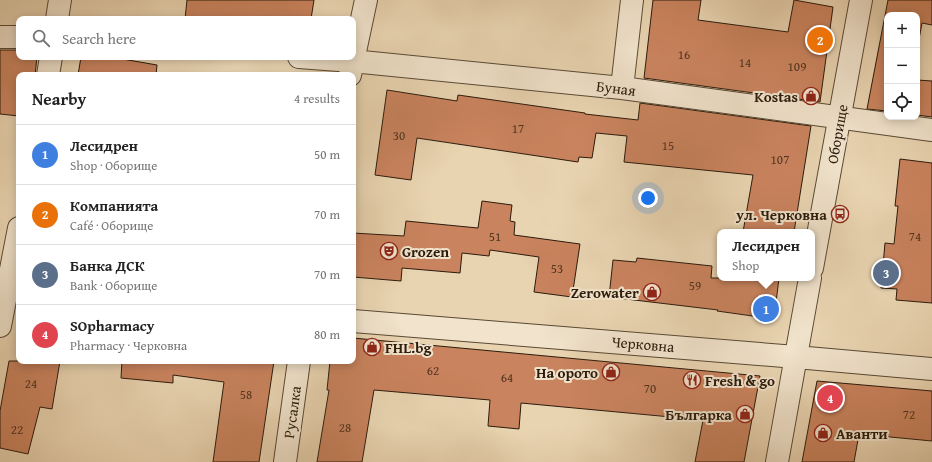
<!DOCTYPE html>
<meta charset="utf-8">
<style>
body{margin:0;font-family:"Gentium Book Plus",serif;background:#f6f6f6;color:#222}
.controls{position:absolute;right:12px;top:12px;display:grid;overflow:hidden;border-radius:8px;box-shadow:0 2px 10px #0003}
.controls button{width:36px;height:36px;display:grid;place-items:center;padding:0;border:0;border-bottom:1px solid #e0e0e0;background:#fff;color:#222;font:20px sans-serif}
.you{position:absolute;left:648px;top:198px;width:14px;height:14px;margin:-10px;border:3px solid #fff;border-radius:50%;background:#1a73e8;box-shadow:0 0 0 6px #1a73e833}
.badge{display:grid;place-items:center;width:26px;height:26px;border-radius:50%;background:#8f2418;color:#fff;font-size:13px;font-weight:700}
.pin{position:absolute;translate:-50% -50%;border:2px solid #fff;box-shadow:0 1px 4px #0006}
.popup{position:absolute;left:717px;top:229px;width:98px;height:52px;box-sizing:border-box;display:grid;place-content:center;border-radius:8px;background:#fff;filter:drop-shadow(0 1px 3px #0005);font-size:13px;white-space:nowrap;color:#767676}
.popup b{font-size:15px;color:#222}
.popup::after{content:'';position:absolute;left:50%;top:100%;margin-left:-8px;border:8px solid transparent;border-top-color:#fff}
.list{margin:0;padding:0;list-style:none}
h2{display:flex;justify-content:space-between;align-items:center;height:52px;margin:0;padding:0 16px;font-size:17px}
h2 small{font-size:13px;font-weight:400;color:#767676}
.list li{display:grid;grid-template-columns:26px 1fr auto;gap:12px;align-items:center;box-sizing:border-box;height:60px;padding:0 16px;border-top:1px solid #e0e0e0}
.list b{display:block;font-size:15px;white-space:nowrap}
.list p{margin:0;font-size:13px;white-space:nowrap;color:#767676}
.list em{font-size:13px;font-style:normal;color:#767676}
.icon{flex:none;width:22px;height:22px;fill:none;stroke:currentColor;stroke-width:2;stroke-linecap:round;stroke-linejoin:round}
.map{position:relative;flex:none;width:932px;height:462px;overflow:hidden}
.search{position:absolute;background:#fff;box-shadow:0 2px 10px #0003;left:16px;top:16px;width:340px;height:44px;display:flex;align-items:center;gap:10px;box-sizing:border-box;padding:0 14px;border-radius:8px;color:#767676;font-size:15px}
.panel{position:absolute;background:#fff;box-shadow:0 2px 10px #0003;left:16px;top:72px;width:340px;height:292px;border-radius:8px}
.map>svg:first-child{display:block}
.building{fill:#c9835e;stroke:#2b1b0c}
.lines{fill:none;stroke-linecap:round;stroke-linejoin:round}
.minor-casing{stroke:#5a4935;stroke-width:24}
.tertiary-casing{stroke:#5a4935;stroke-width:24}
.minor{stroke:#f1e3cc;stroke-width:22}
.tertiary{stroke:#f1e3cc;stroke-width:22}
.labels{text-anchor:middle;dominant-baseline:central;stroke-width:4;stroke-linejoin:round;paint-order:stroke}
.number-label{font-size:13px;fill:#523520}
.street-label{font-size:15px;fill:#2b1b0c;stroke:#f1e3cc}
.poi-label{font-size:15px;font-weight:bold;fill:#2b1b0c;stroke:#f1e3cc;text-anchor:end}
</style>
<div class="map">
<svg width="932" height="462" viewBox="0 0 932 462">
<rect width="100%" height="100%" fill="#e9d4b1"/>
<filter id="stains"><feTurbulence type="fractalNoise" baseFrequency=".005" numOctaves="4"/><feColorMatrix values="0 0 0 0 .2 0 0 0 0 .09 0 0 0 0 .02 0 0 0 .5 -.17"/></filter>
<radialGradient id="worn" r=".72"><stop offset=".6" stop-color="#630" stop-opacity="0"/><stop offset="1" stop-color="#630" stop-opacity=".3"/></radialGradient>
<path class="building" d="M187,0H314L311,19H185Z
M653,0H701L698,20L788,32L794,0L833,7L820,102L644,78Z
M888,0H932V25L922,23L917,50V15H887V111L867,109Z
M0,50H19V57H37L35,75H19V116L0,114Z
M81,57H111L157,65L156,75H78Z
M917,80L932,81V117L917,115Z
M387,90L457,101L458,95L585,113V114L638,120L640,103L811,126L794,232H743L753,175L624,162L627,136L596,133L592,158L579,157L578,162L417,138L411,180L375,175Z
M900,159L932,163V303L896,300L897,289L881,288L885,243L894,244L898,206H895Z
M482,201L512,205L510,221L515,222L514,235L580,244L572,297L534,292L539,257L490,250L489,256L462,253L460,273L402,268L401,281L353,277V233L404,236L406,221L478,228Z
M637,258L712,266L711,278H779L774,319L717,311L718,310L609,297L613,260L636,262Z
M353,338L760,376L744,462H695L703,420L521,403L519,429L488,426L490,400L374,390L362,462H317L329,390H327L330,361H353Z
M9,361H60L52,409L40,407L28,454L0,448V411Z
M122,361H274L259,462H213L224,382L173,375V383L121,378Z
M817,381L932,391V441L859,434L854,462H802Z"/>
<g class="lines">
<defs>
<path id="minor" d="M57,19L60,0
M0,37H19
M299,57L352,61L622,88L932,130
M48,75L51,57
M350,75L366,0
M622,88L632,0
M0,326L19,228
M285,462L299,361"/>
<path id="tertiary" d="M812,268L861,0
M0,286L19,288
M353,321L796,357L932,369
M777,462L810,278"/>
</defs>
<use href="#minor" class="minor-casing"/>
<use href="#tertiary" class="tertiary-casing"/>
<use href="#minor" class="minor"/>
<use href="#tertiary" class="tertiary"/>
</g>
<defs>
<symbol id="shop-ring" viewBox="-11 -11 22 22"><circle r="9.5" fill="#f1e3cc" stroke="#8f2418" stroke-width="1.5"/><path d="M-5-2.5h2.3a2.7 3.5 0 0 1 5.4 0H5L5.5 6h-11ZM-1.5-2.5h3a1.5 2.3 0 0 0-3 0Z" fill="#8f2418"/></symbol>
<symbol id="bus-ring" viewBox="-11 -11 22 22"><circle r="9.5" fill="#f1e3cc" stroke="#8f2418" stroke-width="1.5"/><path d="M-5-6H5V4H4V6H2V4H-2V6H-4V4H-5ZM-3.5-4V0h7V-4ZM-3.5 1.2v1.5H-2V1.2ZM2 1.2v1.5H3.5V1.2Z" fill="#8f2418"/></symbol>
<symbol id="theatre-ring" viewBox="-11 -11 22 22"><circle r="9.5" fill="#f1e3cc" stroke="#8f2418" stroke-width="1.5"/><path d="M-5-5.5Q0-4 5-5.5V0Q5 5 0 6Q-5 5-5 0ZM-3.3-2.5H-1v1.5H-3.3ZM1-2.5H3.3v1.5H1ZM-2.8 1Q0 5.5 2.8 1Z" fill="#8f2418"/></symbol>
<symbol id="restaurant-ring" viewBox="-11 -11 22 22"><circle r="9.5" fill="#f1e3cc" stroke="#8f2418" stroke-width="1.5"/><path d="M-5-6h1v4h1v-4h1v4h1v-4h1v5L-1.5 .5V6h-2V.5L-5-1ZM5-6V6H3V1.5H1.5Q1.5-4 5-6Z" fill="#8f2418"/></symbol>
</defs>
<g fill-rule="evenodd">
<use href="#shop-ring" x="801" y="86" width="20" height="20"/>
<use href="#bus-ring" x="830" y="204" width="20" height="20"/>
<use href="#theatre-ring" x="379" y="241" width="20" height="20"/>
<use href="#shop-ring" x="642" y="282" width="20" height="20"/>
<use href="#shop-ring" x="362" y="337" width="20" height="20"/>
<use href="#shop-ring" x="601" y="362" width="20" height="20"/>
<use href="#restaurant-ring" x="682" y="370" width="20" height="20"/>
<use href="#shop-ring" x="735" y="404" width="20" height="20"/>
<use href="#shop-ring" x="813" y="423" width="20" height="20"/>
</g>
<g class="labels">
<g class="number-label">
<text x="684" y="54">16</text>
<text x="745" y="62">14</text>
<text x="797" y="66">109</text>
<text x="518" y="128">17</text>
<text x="399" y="135">30</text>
<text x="668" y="145">15</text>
<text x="780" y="159">107</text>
<text x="495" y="236">51</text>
<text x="915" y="236">74</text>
<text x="557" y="268">53</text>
<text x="695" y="285">59</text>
<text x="433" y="370">62</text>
<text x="507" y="377">64</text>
<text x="31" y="383">24</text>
<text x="650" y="388">70</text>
<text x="246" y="394">58</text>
<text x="909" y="414">72</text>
<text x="345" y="427">28</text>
<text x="17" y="429">22</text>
</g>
<g class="street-label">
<text transform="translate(616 88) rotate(7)">Буная</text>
<text transform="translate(837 134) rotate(-80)">Оборище</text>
<text transform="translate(643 344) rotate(5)">Черковна</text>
<text transform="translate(292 412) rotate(-82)">Русалка</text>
</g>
<g class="poi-label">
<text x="798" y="96">Kostas</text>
<text x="827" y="214">ул. Черковна</text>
<text x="402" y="251" text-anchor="start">Grozen</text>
<text x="639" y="292">Zerowater</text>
<text x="385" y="347" text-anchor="start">FHL.bg</text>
<text x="598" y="372">На орото</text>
<text x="705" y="380" text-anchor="start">Fresh &amp; go</text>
<text x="732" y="414">Българка</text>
<text x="836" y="433" text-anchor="start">Аванти</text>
</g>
</g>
<rect width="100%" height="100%" filter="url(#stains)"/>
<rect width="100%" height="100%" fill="url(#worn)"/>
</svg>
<div class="controls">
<button>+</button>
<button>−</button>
<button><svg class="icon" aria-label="locate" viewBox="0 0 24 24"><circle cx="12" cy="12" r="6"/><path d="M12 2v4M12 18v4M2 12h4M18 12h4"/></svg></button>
</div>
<div class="you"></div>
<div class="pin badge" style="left:766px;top:309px;background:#3f7fe0">1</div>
<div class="popup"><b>Лесидрен</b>Shop</div>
<div class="pin badge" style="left:820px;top:40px;background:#e8710a">2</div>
<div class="pin badge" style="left:886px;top:273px;background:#5c6f8a">3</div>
<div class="pin badge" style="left:830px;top:398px;background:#e0444e">4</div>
<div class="search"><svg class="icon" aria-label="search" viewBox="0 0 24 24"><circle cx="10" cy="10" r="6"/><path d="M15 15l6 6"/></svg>Search here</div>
<section class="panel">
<h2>Nearby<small>4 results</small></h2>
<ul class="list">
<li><span class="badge" style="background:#3f7fe0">1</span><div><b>Лесидрен</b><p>Shop · Оборище</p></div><em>50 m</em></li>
<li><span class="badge" style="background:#e8710a">2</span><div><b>Компанията</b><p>Café · Оборище</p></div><em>70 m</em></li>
<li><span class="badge" style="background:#5c6f8a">3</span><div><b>Банка ДСК</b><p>Bank · Оборище</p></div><em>70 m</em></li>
<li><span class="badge" style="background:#e0444e">4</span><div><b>SOpharmacy</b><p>Pharmacy · Черковна</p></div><em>80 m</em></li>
</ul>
</section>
</div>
